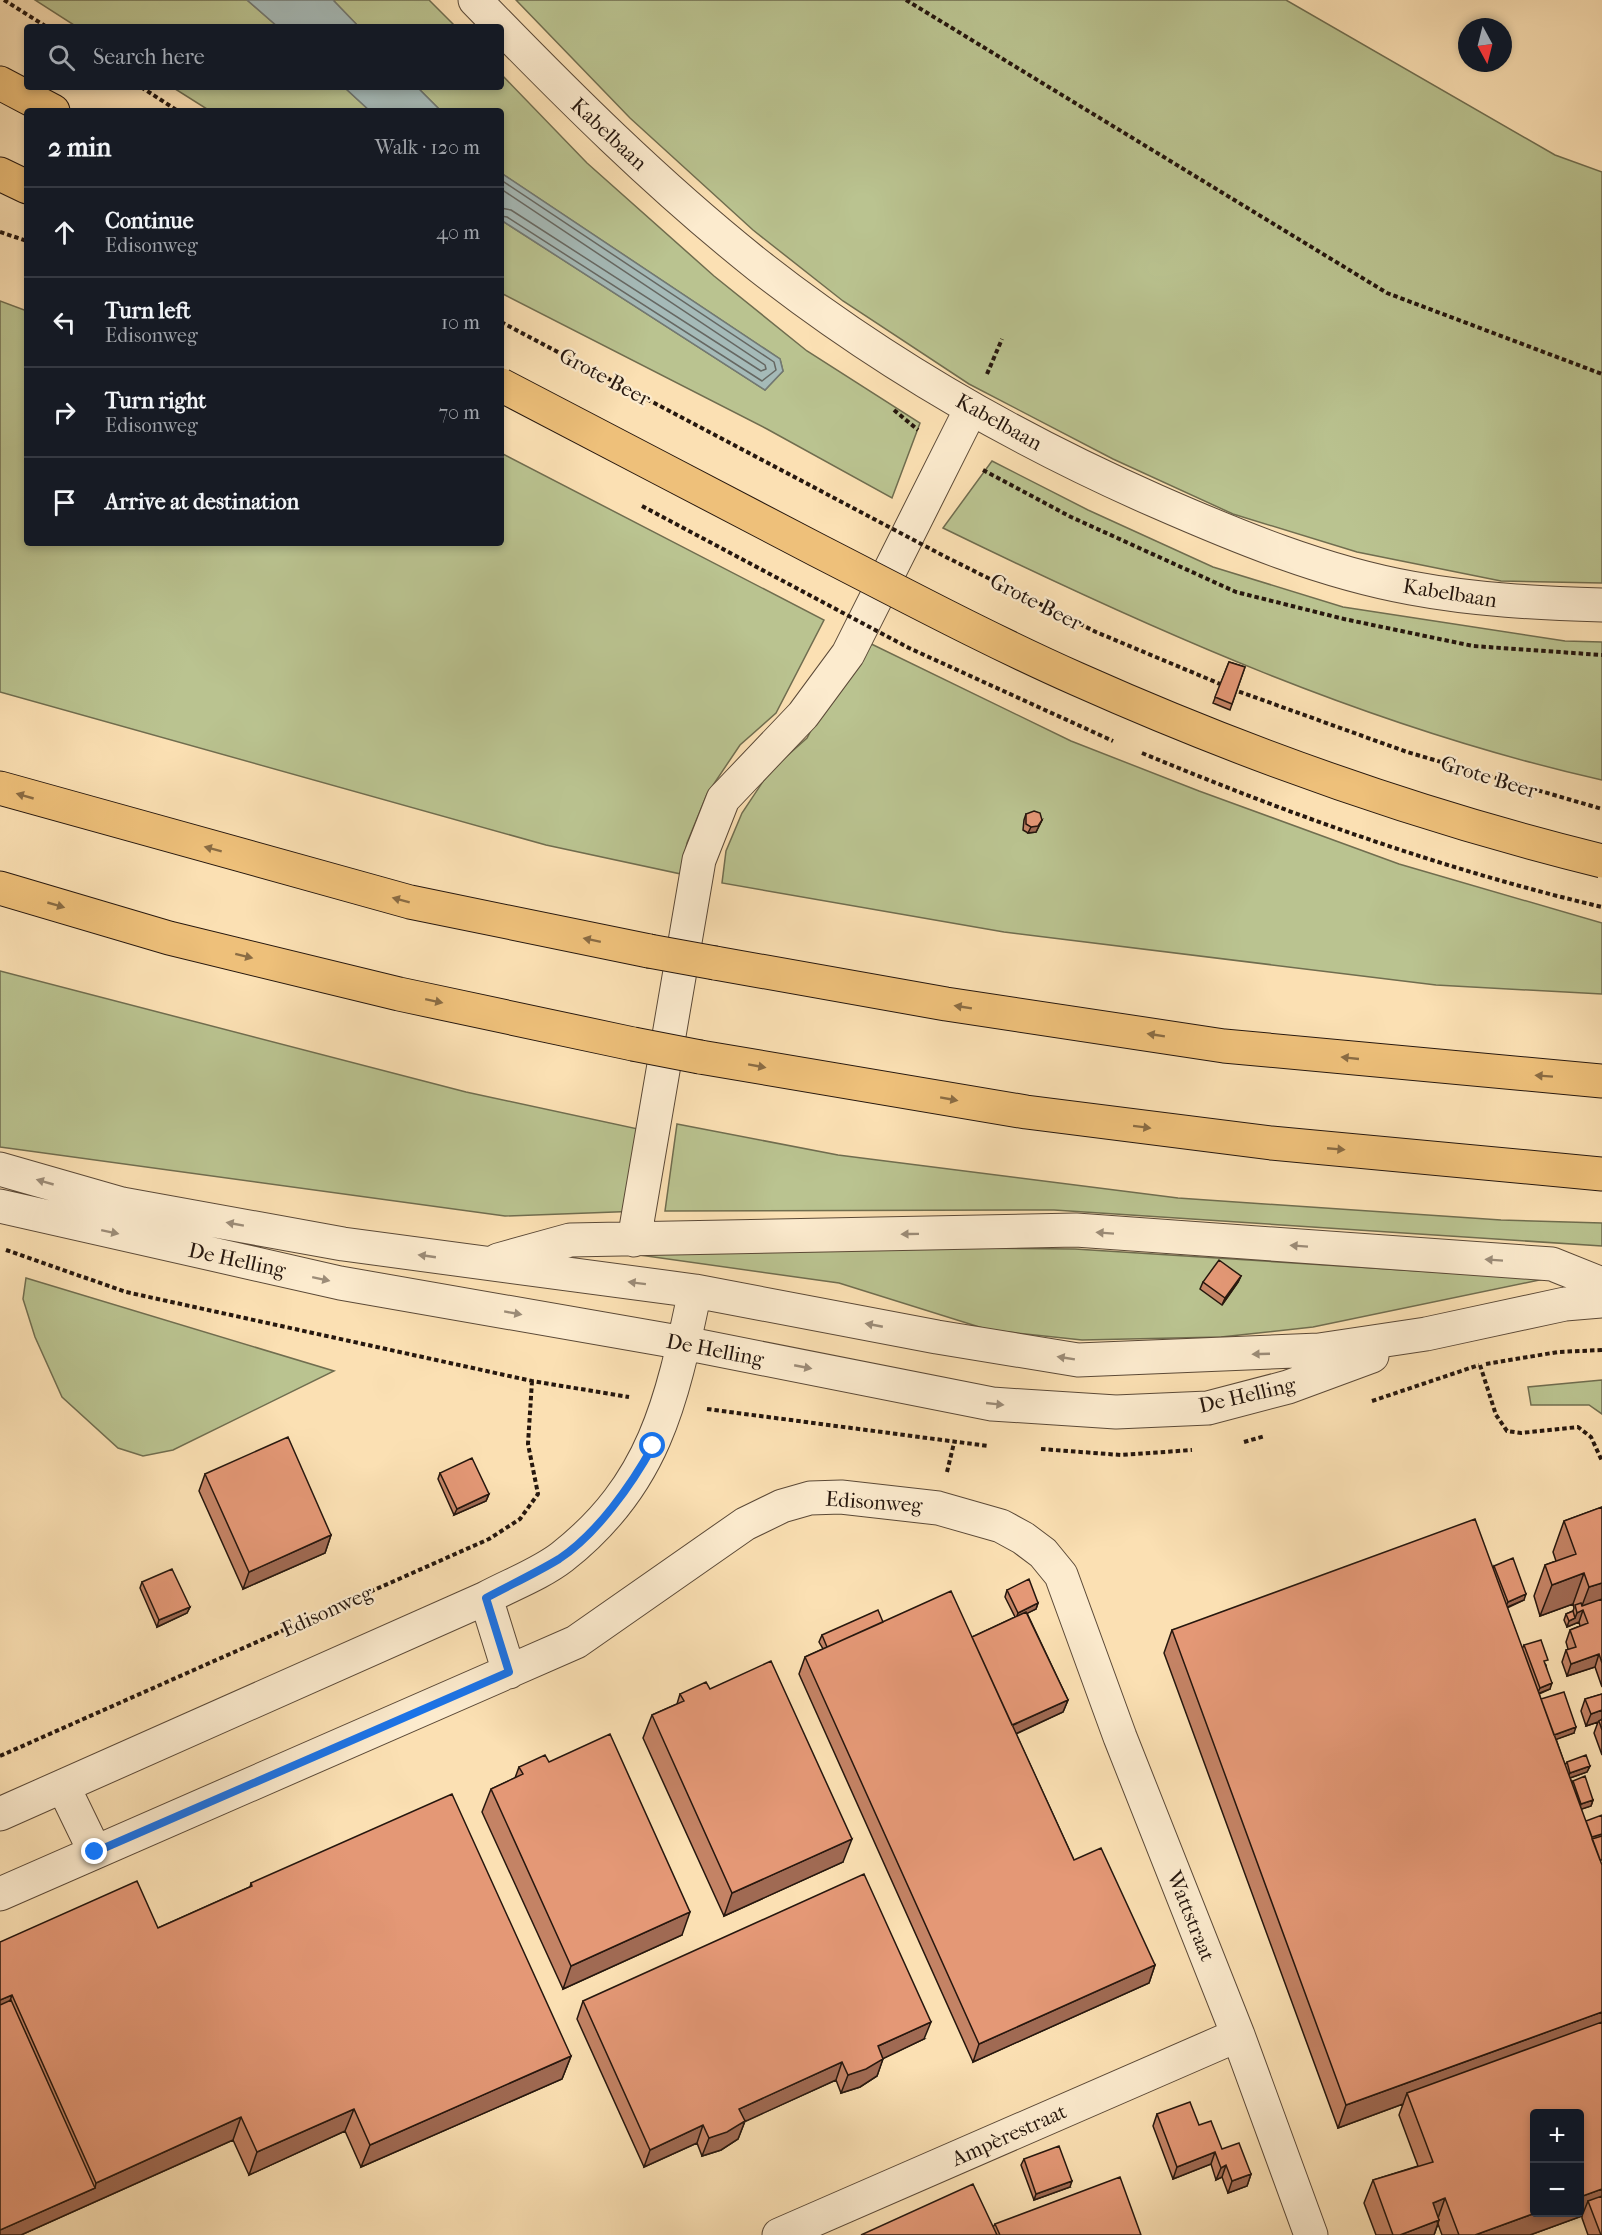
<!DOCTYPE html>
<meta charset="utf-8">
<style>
body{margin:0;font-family:"IM FELL French Canon",serif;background:#20242c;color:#f1f3f6}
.controls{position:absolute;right:18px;bottom:18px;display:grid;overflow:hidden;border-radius:6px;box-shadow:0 3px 9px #0003}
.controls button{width:54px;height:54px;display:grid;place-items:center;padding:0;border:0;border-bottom:2px solid #363941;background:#171b24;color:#f1f3f6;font:30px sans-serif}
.compass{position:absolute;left:1458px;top:18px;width:54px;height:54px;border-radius:50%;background:#171b24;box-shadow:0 3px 9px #0003;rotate:173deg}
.stop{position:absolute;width:18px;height:18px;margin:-14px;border:4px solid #1a73e8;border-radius:50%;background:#fff}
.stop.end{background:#1a73e8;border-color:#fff;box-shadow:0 2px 6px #0008}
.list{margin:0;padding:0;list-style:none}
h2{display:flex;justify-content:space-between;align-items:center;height:78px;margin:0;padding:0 24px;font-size:26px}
h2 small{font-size:20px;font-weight:400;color:#9ea1a6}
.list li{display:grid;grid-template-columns:39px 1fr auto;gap:18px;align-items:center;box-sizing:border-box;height:90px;padding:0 24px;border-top:2px solid #363941}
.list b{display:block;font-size:22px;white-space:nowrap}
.list p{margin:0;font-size:20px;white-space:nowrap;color:#9ea1a6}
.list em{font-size:20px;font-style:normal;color:#9ea1a6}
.icon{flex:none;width:33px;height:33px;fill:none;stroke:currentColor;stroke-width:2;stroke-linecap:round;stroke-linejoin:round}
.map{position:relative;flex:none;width:1602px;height:2235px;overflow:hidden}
.search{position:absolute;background:#171b24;box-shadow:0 3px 9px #0003;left:24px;top:24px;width:480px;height:66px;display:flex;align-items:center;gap:15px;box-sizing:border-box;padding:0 21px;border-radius:6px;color:#9ea1a6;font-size:22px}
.panel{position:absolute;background:#171b24;box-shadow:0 3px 9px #0003;left:24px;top:108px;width:480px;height:438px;border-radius:6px}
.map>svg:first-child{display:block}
.green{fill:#bac390;stroke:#706d4f;stroke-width:1.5}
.water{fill:#a5bab8;stroke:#727974;stroke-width:1.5}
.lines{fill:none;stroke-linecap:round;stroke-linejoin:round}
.shore{stroke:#666863;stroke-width:1.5}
.minor-casing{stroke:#5b4937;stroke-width:35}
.major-casing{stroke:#26170e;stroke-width:35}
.highway-casing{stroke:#26170e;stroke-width:35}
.path{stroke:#26170e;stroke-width:4;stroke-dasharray:4.5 3;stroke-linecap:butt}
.minor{stroke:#fcebce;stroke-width:33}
.major{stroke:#eec07a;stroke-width:33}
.highway{stroke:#eec07a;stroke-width:33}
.major-bridge-casing{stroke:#26170e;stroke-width:35;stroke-linecap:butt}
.highway-bridge-casing{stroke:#26170e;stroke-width:35;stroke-linecap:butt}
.path-bridge{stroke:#26170e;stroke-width:4;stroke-dasharray:4.5 3;stroke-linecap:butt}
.major-bridge{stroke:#eec07a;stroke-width:33}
.highway-bridge{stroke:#eec07a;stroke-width:33}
.wall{fill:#c48365;stroke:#26170e;stroke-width:1.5}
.shaded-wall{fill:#a06a53;stroke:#26170e;stroke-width:1.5}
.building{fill:#e49876;stroke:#26170e;stroke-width:1.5}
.oneway{fill:#8a6c44}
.oneway2{fill:#9c8c78}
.route{stroke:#1a73e8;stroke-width:8}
.labels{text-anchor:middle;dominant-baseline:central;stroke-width:4.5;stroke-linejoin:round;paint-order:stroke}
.street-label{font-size:21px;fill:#26170e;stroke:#fcebce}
</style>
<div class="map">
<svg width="1602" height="2235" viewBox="0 0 1602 2235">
<rect width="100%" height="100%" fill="#fbe0b3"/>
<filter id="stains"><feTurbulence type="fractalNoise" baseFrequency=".00333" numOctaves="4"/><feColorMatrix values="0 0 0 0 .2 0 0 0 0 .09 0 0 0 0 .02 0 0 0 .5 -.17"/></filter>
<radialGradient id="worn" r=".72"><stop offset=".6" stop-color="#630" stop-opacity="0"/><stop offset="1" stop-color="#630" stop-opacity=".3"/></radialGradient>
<path class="green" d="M35,0H247L278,27H77Z
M333,0H429L456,27H359Z
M516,0H1286L1555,155L1602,172V583L1501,581L1357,552L1233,514L1113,459L969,384L843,301L753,230L630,118Z
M501,74L587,163L714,276L807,351L920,423L892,498L767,429L501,293V220L765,390L783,371L780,359L501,173V111H441L417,87H501Z
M172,87H344L370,111H210Z
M0,301L27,311V543H501V453L824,620L776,713L740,745L707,794L687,843L681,874L546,845L0,692Z
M992,461L1088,510L1213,567L1343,607L1565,641L1602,642V780C1371,728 1154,631 943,528Z
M859,638L1071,741L1199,791L1399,864L1602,923V994L1436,985L1004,932L722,883L726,851L742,813L770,771L807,738Z
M0,971L466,1092L652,1132L641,1211L505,1216L0,1147Z
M677,1124L838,1155L1178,1198L1501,1220L1602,1223V1246L1054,1210L665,1211Z
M971,1248L1075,1249L1544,1279L1313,1327L1221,1337L1082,1340L989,1330L839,1283L611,1251Z
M26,1278L334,1371L173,1450L143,1456L118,1448L62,1397L35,1337L23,1299Z
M1602,1380V1414L1589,1405H1531L1528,1387Z"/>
<path class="water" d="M247,0H333L359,27H278Z
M344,87H417L441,111H370Z
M501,173L780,359L783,371L765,390L501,220Z"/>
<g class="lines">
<path class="shore" d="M501,180L774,362L776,370L762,381L507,217L501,216
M501,189L765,365L766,369L761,371L511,210L501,208"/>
<defs>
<path id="minor" d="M475,0C565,93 657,185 759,266C880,361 1015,439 1156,501C1238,537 1323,572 1411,588C1475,600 1538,603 1602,605
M0,1169L122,1204L343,1244L695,1291L937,1337L1078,1360L1319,1350L1426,1334L1565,1304L1602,1301
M0,1206L340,1283L684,1343L992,1404L1116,1412L1208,1408L1288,1387L1372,1356
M634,1240L699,860L723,799L803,715L848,654L971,409
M498,1260L570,1240L1076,1230L1552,1264L1602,1284
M486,1598L509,1672
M63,1786L95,1852
M0,1814L486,1598C510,1585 540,1574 562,1557C655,1484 672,1400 695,1291
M0,1894L576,1642L745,1524L782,1506L810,1498L841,1497L938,1508L1001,1526L1023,1538L1043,1553L1061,1575L1120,1737L1238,2035L1311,2235
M779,2235L1238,2035"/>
<path id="major" d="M0,83L53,111
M0,174L27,187"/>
<path id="highway" d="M0,788L410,902L649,951
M0,888L169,938L399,994L633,1044
M715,963L946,1004L1224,1046L1602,1081
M700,1057L1026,1112L1271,1143L1602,1174"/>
</defs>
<use href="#minor" class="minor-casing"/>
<use href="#major" class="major-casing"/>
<use href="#highway" class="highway-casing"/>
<path class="path" d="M4,0L47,27
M906,0L1387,293L1602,374
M141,87L178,111
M0,232L27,241
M987,374L1002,339
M894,410L918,430
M983,470L1071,517L1236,592L1344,619L1473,646L1602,655
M6,1250L126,1292L532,1381L629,1397
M1486,1364L1558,1352L1602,1350
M1480,1365L1496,1415L1507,1431L1521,1433L1578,1427L1591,1437L1602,1461
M1372,1401L1479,1365
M707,1409L988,1446
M1244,1442L1265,1436
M1041,1449L1121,1455L1192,1450
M947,1472L954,1443
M0,1756L489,1539L520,1519L538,1494L528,1444L532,1381"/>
<use href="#minor" class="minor"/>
<use href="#major" class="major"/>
<use href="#highway" class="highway"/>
<defs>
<path id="major-bridge" d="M501,385C606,440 712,495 817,550C903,594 989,640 1077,679C1245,754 1423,817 1602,861"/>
<path id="highway-bridge" d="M649,951L715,963
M633,1044L700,1057"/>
</defs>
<use href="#major-bridge" class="major-bridge-casing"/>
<use href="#highway-bridge" class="highway-bridge-casing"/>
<path class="path-bridge" d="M501,322L944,556L1096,632L1225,686
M642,506L909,648L1113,741
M1232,689L1407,752L1602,809
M1142,753C1291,815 1445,870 1602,907"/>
<use href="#major-bridge" class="major-bridge"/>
<use href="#highway-bridge" class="highway-bridge"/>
</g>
<path class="wall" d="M1229,662L1245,667L1230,710L1213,703Z
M1026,814L1042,820L1036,832L1028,833L1023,830L1024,820Z
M1241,1276L1238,1282L1222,1305L1200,1289L1203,1282Z
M440,1473L489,1494L486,1501L454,1515L438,1479Z
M205,1474L331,1535L325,1553L243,1589L199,1491Z
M1602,1507V1687L1595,1667L1567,1676L1562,1662L1566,1650L1568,1649L1566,1642L1570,1630L1580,1626L1579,1622L1567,1627L1564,1620L1566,1614L1573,1611L1574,1608L1573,1604L1540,1616L1534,1596L1545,1565L1556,1561L1553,1552L1564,1521Z
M1494,1566L1524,1600L1507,1608L1522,1649L1524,1645L1546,1665L1550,1689L1539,1694L1541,1700L1574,1733L1556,1739L1565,1765L1567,1762L1590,1766L1587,1772L1570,1778L1572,1783L1573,1781L1593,1800L1591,1806L1581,1809L1602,2235H1588L1582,2218V2216L1530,2235H1442L1438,2224L1434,2235H1376L1364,2203L1373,2180L1418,2166L1399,2115L1403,2104L1338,2128L1164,1653L1172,1630L1493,1569Z
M142,1582L190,1607L187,1613L157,1627L140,1588Z
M1007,1590L1038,1603L1036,1609L1027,1613L1068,1700L1063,1712L1016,1734L1074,1860L1155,1965L1149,1983L973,2062L799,1674L805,1657L823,1649L819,1642L822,1635L972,1637L1015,1617L1005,1597Z
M710,1689L843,1862L724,1916L643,1738L652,1715L677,1704L680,1694Z
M1602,1694V1755L1594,1733L1598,1722L1586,1726L1581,1711L1585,1699Z
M549,1762L682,1935L563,1989L482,1812L491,1789L515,1778L519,1767Z
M251,1883L571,2056L562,2079L361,2167L345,2131L249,2175L233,2140L21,2235H0V1942L158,1928L250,1887Z
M583,2001L924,2039L883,2058L877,2076L860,2087L841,2093L836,2080L745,2121L738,2139L721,2150L702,2156L697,2143L644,2167L577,2019Z
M1157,2114L1199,2125L1222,2149L1251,2174L1247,2186L1228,2193L1222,2177L1216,2180L1211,2164L1173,2179L1153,2126Z
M1024,2159L1070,2187L1034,2200L1021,2165Z
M995,2224L1141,2235H861L993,2227Z"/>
<path class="shaded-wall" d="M1042,820L1036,832L1028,833L1031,827Z
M1241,1276L1238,1282L1222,1305L1225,1298Z
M489,1494L486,1501L454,1515L457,1509Z
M331,1535L325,1553L243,1589L249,1572Z
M1584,1573L1573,1604L1540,1616L1552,1585Z
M1602,1583V1610H1583L1579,1622L1567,1627L1569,1621L1575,1618L1577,1613L1580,1611L1589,1587Z
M1526,1594L1524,1600L1505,1608L1508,1602Z
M1038,1603L1036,1609L1016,1619L1018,1613Z
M190,1607L187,1613L157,1627L159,1620Z
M1599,1654L1595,1667L1567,1676L1571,1664Z
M1552,1683L1550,1689L1537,1694L1540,1688Z
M1068,1700L1063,1712L1004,1739L1009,1727Z
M1602,1710V1721H1599L1598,1722L1586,1726L1591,1714Z
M1576,1727L1574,1733L1552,1741L1554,1735Z
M1590,1766L1587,1772L1567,1779L1570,1773Z
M1593,1800L1591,1806L1579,1810L1581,1804Z
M1602,1834V1839L1589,1843L1591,1837Z
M852,1839L843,1862L724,1916L732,1893Z
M690,1912L682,1935L563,1989L571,1966Z
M1155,1965L1149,1983L973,2062L979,2044Z
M12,1995L4,2018L0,2020V2000Z
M1602,2012V2032L1407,2093L1403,2104L1338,2128L1346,2105Z
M931,2022L924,2039L872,2064L878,2046Z
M571,2056L562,2079L361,2167L370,2145Z
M883,2059L877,2076L860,2087L841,2093L848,2075Z
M842,2062L836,2080L733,2127L739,2109Z
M354,2109L345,2131L249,2175L257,2152Z
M241,2117L233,2140L21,2235H0V2230L95,2188L96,2183Z
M745,2121L738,2139L721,2150L702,2156L709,2138Z
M703,2125L697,2143L644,2167L650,2150Z
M1215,2152L1211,2164L1173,2179L1177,2167Z
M1226,2165L1222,2177L1216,2180L1221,2168Z
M1251,2174L1247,2186L1228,2193L1232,2181Z
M1072,2181L1070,2187L1034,2200L1036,2194Z
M1602,2189V2209L1588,2201L1582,2216L1530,2235H1475L1538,2212H1580V2197Z
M1445,2198L1437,2221L1433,2203Z
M1439,2220L1434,2235H1400Z"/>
<path class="building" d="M1229,662L1245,667L1232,704L1215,697Z
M1034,811L1040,813L1042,820L1038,826L1031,827L1026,824V814Z
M1219,1260L1241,1276L1225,1298L1203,1282Z
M288,1437L331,1535L249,1572L205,1474Z
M472,1458L489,1494L457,1509L440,1473Z
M1602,1507V1583L1589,1587L1584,1573L1552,1585L1545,1565L1576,1554L1564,1521Z
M1475,1519L1602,1865V2012L1346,2105L1172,1630Z
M1513,1558L1526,1594L1508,1602L1494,1566Z
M172,1569L190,1607L159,1620L142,1582Z
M1029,1579L1038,1603L1018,1613L1007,1590Z
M951,1591L1074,1860L1101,1848L1155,1965L979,2044L805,1657Z
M1602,1599V1663L1599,1654L1571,1664L1566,1650L1576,1647L1570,1630L1588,1623L1583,1610L1577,1613L1575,1605L1581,1603L1582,1606Z
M878,1610L883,1622L827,1647L822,1635Z
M1573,1611L1575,1618L1569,1621L1566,1614Z
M1026,1612L1068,1700L1012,1725L972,1637Z
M1541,1640L1548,1660L1544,1661L1552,1683L1540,1688L1524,1645Z
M771,1661L852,1839L732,1893L652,1715L684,1701L680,1694L706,1682L710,1689Z
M1564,1692L1576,1727L1554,1735L1541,1699Z
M1602,1694V1710L1591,1714L1585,1699Z
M1602,1719V1730L1599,1721Z
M610,1734L690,1912L571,1966L491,1789L523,1774L519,1767L545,1755L549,1762Z
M1586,1755L1590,1766L1570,1773L1567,1762Z
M1585,1776L1593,1800L1581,1804L1573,1781Z
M452,1794L571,2056L370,2145L354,2109L257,2152L241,2117L96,2183L12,1995L0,2000V1942L137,1881L158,1928L252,1886L251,1883Z
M1602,1815V1834L1592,1837L1586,1821Z
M1602,1836V1860H1600L1592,1839Z
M864,1874L931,2022L878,2046L883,2059L866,2069L848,2075L842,2062L739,2109L745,2121L727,2132L709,2138L703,2125L650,2150L583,2001Z
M11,2000L95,2188L0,2230V2005Z
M1602,2022V2189L1580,2197V2114H1534V2212H1538L1475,2235H1459L1445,2198L1433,2203L1439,2220L1400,2235H1393L1373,2180L1433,2162L1407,2093Z
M1190,2102L1199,2125L1211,2121L1222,2149L1239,2143L1251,2174L1232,2181L1226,2165L1221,2168L1215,2152L1177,2167L1157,2114Z
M1059,2146L1072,2181L1036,2194L1024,2159Z
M1120,2177L1141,2235H1000L995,2224Z
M973,2184L997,2235H861Z
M1602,2196V2235H1601L1588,2201Z"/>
<defs><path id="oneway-solid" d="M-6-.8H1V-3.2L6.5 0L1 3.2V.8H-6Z" transform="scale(1.5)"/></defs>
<g class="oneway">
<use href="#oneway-solid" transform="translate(25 796) rotate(-164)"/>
<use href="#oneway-solid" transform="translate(213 849) rotate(-165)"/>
<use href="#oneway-solid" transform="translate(401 900) rotate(-165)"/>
<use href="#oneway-solid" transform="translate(56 905) rotate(16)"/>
<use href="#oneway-solid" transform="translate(592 940) rotate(-168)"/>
<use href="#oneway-solid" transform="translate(244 956) rotate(14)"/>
<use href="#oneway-solid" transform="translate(434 1001) rotate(12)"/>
<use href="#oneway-solid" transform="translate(963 1007) rotate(-171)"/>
<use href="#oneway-solid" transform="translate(1156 1035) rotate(-171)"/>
<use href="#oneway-solid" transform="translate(1350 1058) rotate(-174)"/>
<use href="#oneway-solid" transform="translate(757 1066) rotate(10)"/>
<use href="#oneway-solid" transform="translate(1544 1076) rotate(-176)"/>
<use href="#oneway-solid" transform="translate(949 1099) rotate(10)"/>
<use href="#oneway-solid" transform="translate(1142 1127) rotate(7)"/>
<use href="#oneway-solid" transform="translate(1336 1149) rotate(5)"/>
</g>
<g class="oneway2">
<use href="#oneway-solid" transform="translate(45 1182) rotate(-164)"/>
<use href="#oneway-solid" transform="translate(235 1224) rotate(-170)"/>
<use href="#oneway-solid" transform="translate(110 1232) rotate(12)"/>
<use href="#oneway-solid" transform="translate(1105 1233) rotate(-176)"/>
<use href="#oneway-solid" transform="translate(910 1234) rotate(179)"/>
<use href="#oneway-solid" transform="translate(1299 1246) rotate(-176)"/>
<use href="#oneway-solid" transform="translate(427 1256) rotate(-172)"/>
<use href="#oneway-solid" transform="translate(1494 1260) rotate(-176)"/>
<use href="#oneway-solid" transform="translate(321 1279) rotate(12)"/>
<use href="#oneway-solid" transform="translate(637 1283) rotate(-173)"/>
<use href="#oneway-solid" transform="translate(513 1313) rotate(10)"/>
<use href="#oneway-solid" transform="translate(874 1325) rotate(-169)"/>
<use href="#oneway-solid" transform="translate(1261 1354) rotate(178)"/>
<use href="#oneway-solid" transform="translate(1066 1358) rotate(-171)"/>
<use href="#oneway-solid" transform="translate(803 1367) rotate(11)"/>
<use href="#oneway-solid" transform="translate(995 1404) rotate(6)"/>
</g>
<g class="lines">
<path class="route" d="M95,1852L509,1672L486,1598C510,1585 536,1573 559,1559C597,1534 632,1484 653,1446"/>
</g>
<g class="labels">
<g class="street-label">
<text transform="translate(609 134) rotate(43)">Kabelbaan</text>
<text transform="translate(605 377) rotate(28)">Grote Beer</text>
<text transform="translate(999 422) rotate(29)">Kabelbaan</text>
<text transform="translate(1450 593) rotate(9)">Kabelbaan</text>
<text transform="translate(1036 602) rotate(27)">Grote Beer</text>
<text transform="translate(1489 777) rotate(17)">Grote Beer</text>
<text transform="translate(237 1260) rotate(12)">De Helling</text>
<text transform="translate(715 1350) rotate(11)">De Helling</text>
<text transform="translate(1247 1395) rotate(-13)">De Helling</text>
<text transform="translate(874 1502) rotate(4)">Edisonweg</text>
<text transform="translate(327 1611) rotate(-24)">Edisonweg</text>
<text transform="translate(1191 1916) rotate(68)">Wattstraat</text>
<text transform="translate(1009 2135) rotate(-24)">Ampèrestraat</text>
</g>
</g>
<rect width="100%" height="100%" filter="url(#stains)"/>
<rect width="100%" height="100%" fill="url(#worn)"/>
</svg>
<div class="controls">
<button>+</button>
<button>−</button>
</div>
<svg class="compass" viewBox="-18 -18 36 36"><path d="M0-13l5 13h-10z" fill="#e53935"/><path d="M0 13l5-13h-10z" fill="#9ea1a6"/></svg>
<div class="stop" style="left:653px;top:1446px"></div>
<div class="stop end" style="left:95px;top:1852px"></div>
<div class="search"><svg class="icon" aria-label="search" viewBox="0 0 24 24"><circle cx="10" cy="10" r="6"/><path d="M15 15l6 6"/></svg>Search here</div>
<section class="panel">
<h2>2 min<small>Walk · 120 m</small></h2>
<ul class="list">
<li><svg class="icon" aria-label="ahead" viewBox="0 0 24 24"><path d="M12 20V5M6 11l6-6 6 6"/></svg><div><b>Continue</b><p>Edisonweg</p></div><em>40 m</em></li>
<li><svg class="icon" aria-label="left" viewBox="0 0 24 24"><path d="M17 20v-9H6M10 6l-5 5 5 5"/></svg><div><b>Turn left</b><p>Edisonweg</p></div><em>10 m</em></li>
<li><svg class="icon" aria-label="right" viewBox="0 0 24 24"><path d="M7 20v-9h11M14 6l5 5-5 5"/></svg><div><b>Turn right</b><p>Edisonweg</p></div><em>70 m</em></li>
<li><svg class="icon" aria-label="arrive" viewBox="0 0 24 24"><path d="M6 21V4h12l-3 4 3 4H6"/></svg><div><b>Arrive at destination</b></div></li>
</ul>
</section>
</div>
